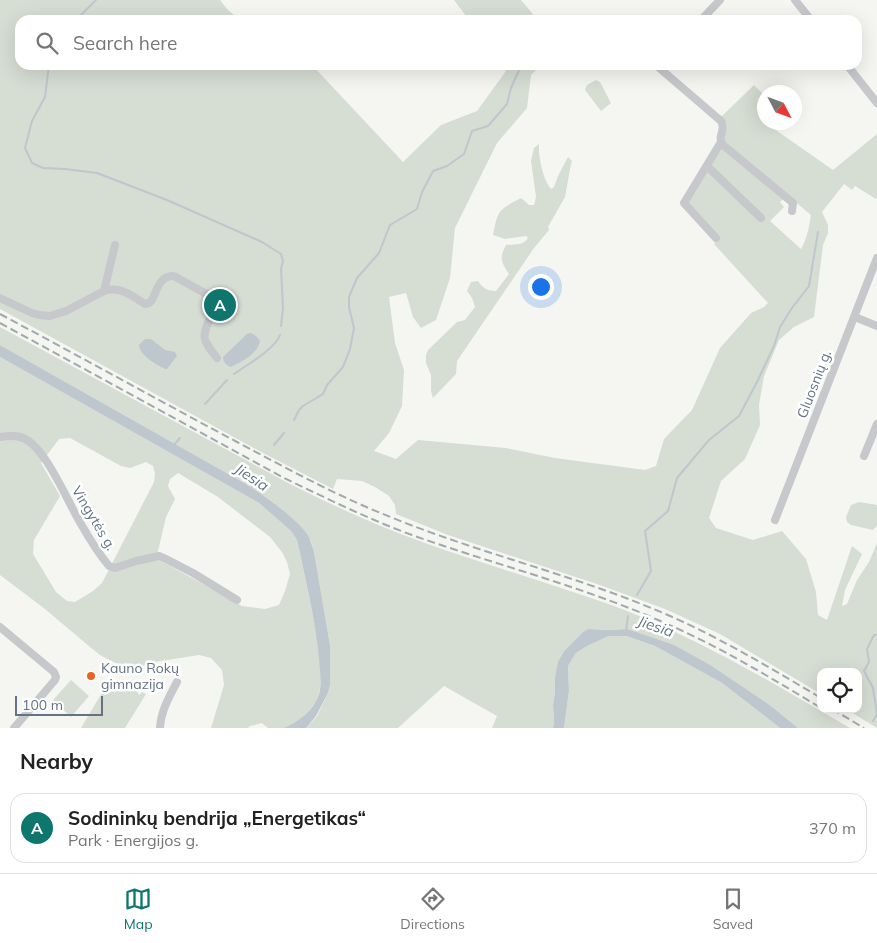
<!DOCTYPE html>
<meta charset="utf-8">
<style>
body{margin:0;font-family:Mulish,sans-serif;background:#f2f2f2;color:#222}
.controls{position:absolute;right:15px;bottom:15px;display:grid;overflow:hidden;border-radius:10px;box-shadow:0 5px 20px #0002}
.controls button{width:45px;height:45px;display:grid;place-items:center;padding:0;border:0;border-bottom:1px solid #e0e0e0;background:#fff;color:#222;font:25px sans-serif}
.compass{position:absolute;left:757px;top:85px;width:45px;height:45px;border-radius:50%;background:#fff;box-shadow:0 5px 20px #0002;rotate:131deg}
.scale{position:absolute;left:15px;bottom:12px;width:88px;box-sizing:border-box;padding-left:5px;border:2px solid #647284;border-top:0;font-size:14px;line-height:18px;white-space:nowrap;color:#647284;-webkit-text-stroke:4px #fff;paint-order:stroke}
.you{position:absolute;left:540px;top:286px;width:18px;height:18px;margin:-12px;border:4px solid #fff;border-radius:50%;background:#1a73e8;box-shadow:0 0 0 8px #1a73e833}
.badge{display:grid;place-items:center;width:32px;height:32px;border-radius:50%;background:#0f766e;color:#fff;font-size:16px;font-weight:700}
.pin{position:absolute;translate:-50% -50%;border:2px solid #fff;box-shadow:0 1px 5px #0006}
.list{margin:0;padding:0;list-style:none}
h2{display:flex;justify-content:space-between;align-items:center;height:65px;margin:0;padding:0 20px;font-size:21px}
h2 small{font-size:16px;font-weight:400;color:#767676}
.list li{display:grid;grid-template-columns:32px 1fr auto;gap:15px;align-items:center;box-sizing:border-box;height:70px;margin:0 10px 10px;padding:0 10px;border:1px solid #e0e0e0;border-radius:15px}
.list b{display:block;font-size:19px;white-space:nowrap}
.list p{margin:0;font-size:16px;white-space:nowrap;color:#767676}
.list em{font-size:16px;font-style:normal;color:#767676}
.icon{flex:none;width:28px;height:28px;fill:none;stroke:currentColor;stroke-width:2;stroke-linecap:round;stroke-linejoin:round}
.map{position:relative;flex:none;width:877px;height:728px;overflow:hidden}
.search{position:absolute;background:#fff;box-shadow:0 5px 20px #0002;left:15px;right:15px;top:15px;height:55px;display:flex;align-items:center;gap:12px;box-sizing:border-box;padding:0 18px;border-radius:15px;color:#767676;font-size:19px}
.sheet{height:145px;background:#fff}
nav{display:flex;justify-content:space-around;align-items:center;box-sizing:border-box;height:70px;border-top:1px solid #e0e0e0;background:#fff;font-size:14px;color:#767676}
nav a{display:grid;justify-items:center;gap:2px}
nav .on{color:#0f766e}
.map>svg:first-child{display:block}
.green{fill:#d6ddd3;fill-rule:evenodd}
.water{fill:#bec7cd}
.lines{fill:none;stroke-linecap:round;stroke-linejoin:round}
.stream{stroke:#bec7cd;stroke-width:2}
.minor{stroke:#c6c8cc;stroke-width:8}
.rail{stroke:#a3a8af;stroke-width:2;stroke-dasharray:8 4;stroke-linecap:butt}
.poi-dot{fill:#e76521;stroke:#fff;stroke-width:2}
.labels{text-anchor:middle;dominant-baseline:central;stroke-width:5;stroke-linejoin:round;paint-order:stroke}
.street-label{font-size:14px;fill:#647284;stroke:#fff}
.poi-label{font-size:14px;fill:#647284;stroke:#fff;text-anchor:start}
.water-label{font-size:15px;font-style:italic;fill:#5f7480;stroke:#fff}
</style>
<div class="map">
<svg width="877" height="728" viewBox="0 0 877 728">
<rect width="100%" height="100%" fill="#f5f6f2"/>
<path class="green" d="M0,0H220L227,9L240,20H20V65H312L403,162L441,125L477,111L506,71L502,65H541L531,75L527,108L497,143L455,228L450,278L436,320L421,328L413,317L406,293L389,297L395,343L404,370L402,406L389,433L374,451L396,459L418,440L506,448L555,458L645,470L656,466L664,439L692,410L720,348L751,313L764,307L768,303L714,244L720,237L688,202L721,146L784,198L780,202L784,207L770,221L801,249C807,239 809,227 811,215L724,142C722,132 733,128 721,117L754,85L764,95V112L760,119L833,170L877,134V197L876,199L855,186L852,190L844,184L822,212L828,225V233L823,245L814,317L794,327L779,340L764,376L759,405L760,425L745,459L721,481L709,518L716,528L753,540L782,531L806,559L816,592L818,615L827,620L852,546L862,554L845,590L842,606L847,604L857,580L869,562L877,543V728L846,709H858V672H821V694L720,634L665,609L597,584L448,535L396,514L395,505L389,496L375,487L362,481L337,479L333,489L263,453L0,309Z
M454,0H521L538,20H469Z
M596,80L600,82L611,103L601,111L585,90L587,85Z
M539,144C538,156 543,180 551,189L554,187L558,176L568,157L572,161L570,169L565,197L548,227L549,230L534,248L457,361L456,374L433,398L431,391V375L426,363V355L428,350L457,322L465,320L475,307L472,298L467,291L471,282L478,281C483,288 487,291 496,291L509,274C501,262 499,258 506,245C515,244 523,246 528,238L526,236L505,239L493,235C498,210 498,210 521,198L529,205H534L536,197L531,161L534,148Z
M0,327L290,484C334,506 379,527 425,543C475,561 526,576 576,593C591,598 607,603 622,609C703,641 775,684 850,728H798L771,706L627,629L610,630L588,629L583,632L565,650L555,678V692L553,705L554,722L553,728H492L497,716L444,686L398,728H306L317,716L328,693L330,684V645L314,552C313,549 312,544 311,541C299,520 267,498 246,484L0,345Z
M0,357L259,503L291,531L297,540L300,553L318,641L321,677L320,688L318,696L315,703L308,712L297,723L284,728H268L262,723L250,726L248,728H211L224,685L222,670L211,658L199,655L148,663L141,667L129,670L100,655L90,647L45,609L0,575ZM70,438L121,466L130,468L146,462L153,466L155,474L154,482L102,583L93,591L75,602L67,601L56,592L33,554L34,540L60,496L41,463L59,439ZM178,473L218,497L270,537L282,552L287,562L290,574L285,591L279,605L265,609L242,606L165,563L156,560L166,517L175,499L168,486L170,479Z
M859,502L877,505V526L873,530L851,525L847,522L846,517L851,505Z
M609,636H626L655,646L722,683L780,728H564L569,691L568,666L576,653L587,646Z
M71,680L89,696L71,717L53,700Z
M120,680C130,681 135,687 139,695L142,692L146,694L125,728H81L106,686L110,683Z"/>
<path class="water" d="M250,333C254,334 258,337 260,341C257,355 242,361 231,367C226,366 223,361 223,357L247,334Z
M145,339H151L165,350L175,352L177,356L167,369H165C156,364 140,356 139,345Z
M0,345L246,484C263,495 296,518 307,534C311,540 312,546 314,552L330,645V685L328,693L316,716L306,728H284C299,722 314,710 319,694C322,683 320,671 319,659C316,624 307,588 300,553L297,540L291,531L259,503L0,357Z
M588,629L610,630L627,629L674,645L710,665L771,706L798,728H780L722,683L655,646L626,636H609L587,646L576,653L568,666L569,691L564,728H553L554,722L553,705L555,692V678L558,662L565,650L583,632Z"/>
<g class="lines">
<path class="stream" d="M76,20L96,0
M49,65L45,97L32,121L25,148L32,163L43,168L65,169L97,173L167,200L262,242L281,254L283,261L281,269L283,308L281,326
M234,374C248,364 274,350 280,335
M205,404L227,380
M294,420L299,410L303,406L323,394L327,385L343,367L350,349L354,328L349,307V297L357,278L379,253L390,225L417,209L422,192L433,171L447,166L464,154L472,131L488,126L507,104L511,88L519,70L523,65
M274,445L284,433
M173,446L180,438
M251,488L257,477
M637,595L651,571L645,531L668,511L677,478L709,440L739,416L757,382L774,346L780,327L792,308L809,286L818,232
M626,631L628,616
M873,721L877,714L873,688L864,671L869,662L867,649L874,635H877"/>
<path class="minor" d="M795,0L811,20
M701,20L720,0
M658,65L657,66L721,121C727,131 716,135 723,145L793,203L792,211
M847,65L877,103
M707,166L761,218
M716,238L684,203L721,142
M104,291L115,245
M0,298L32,313L39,315L50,316L66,311L104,291C120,286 131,295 145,304L149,303L152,300C157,290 160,275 174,276L208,295L215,300C215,306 214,310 211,316C201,338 202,339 217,358
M855,317L877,326
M0,437C7,436 16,435 23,438C46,447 68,503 81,524C89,538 98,553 109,566L115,568L136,561L159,556L166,559L193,573L237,600
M864,456L877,424
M775,520L877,258
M0,627L54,672L56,677L55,680L14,728
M160,728C161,711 169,697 177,682"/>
<path class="rail" d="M0,314C79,356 158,400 237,442C288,469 339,497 393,518C479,553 570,574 656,610C714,634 767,666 821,698
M0,323L284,478C326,498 368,519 412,535C493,564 578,585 658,620C715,644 768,676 821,708
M832,709L864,728"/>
</g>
<circle class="poi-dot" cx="91" cy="676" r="5"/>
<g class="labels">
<g class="street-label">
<text transform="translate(814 384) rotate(-69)">Gluosnių g.</text>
<text transform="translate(94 518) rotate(59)">Vingytės g.</text>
</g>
<g class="poi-label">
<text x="101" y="668">Kauno Rokų<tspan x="101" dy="16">gimnazija</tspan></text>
</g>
<g class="water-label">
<text transform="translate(252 477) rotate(33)">Jiesia</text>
<text transform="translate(656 626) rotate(19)">Jiesia</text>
</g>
</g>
</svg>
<div class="controls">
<button><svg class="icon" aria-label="locate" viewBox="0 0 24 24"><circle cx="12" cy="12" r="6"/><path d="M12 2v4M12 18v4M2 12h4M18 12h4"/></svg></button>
</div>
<svg class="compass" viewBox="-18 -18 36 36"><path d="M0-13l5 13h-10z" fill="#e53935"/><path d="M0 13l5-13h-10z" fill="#767676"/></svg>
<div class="scale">100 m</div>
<div class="you"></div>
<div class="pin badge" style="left:220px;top:305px">A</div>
<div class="search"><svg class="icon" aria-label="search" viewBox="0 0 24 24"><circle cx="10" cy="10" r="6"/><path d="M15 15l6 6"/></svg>Search here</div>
</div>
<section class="sheet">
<h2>Nearby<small></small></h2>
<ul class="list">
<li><span class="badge">A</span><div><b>Sodininkų bendrija „Energetikas“</b><p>Park · Energijos g.</p></div><em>370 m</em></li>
</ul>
</section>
<nav>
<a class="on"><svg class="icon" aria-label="map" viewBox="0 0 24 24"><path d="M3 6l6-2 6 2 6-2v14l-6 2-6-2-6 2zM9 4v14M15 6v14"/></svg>Map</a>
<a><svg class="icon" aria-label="directions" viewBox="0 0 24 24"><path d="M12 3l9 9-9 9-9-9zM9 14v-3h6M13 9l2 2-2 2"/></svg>Directions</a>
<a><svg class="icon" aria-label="saved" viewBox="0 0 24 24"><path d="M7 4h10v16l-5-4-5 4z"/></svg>Saved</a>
</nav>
